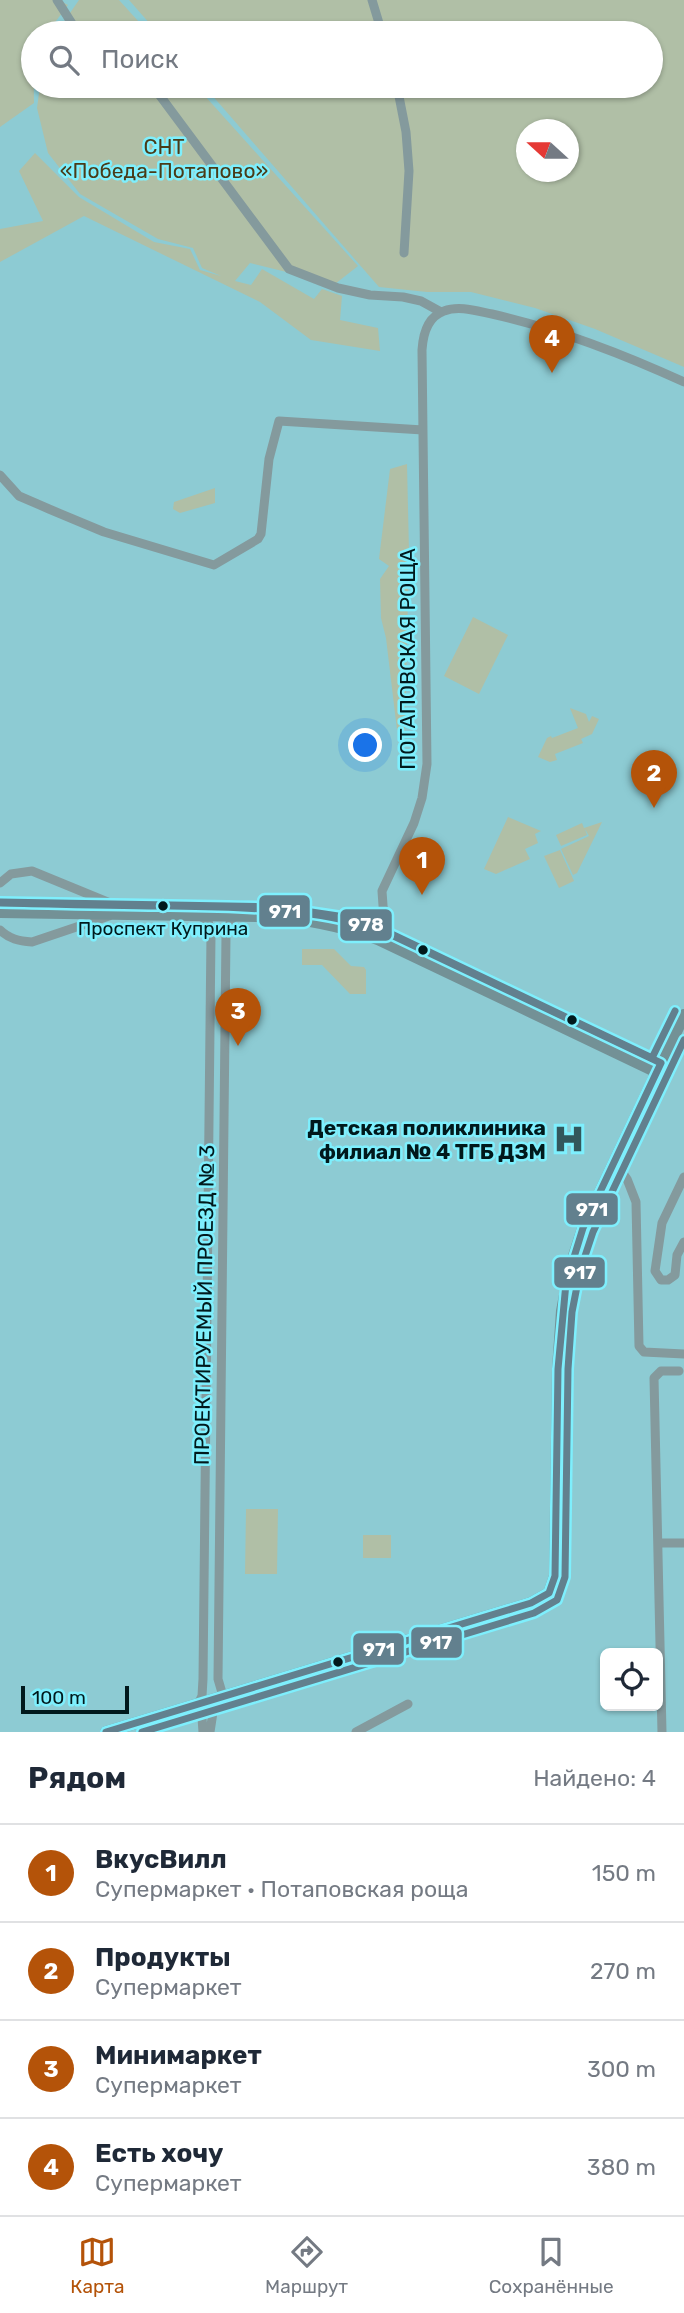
<!DOCTYPE html>
<html lang="ru">
<meta charset="utf-8">
<style>
body{margin:0;font-family:Rubik,sans-serif;background:#f6f6f7;color:#1f2937}
.controls{position:absolute;right:21px;bottom:21px;display:grid;overflow:hidden;border-radius:10px;box-shadow:0 2px 5px #0004}
.controls button{width:63px;height:63px;display:grid;place-items:center;padding:0;border:0;border-bottom:2px solid #e0e1e3;background:#fff;color:#1f2937;font:35px sans-serif}
.compass{position:absolute;left:516px;top:119px;width:63px;height:63px;border-radius:50%;background:#fff;box-shadow:0 2px 5px #0004;rotate:291deg}
.scale{position:absolute;left:21px;bottom:18px;width:108px;box-sizing:border-box;padding-left:7px;border:4px solid #01191c;border-top:0;font-size:19px;line-height:24px;white-space:nowrap;color:#01191c;-webkit-text-stroke:5px #7eeffd;paint-order:stroke}
.you{position:absolute;left:366px;top:746px;width:24px;height:24px;margin:-18px;border:5px solid #fff;border-radius:50%;background:#1a73e8;box-shadow:0 0 0 10px #1a73e833}
.badge{display:grid;place-items:center;width:46px;height:46px;border-radius:50%;background:#b45309;color:#fff;font-size:23px;font-weight:700}
.pin{position:absolute;translate:-50% -58px;filter:drop-shadow(0 2px 4px #0008)}
.pin::after{content:'';position:absolute;top:37px;width:24px;height:21px;background:inherit;clip-path:polygon(0 0,100% 0,50% 100%)}
.list{margin:0;padding:0;list-style:none}
h2{display:flex;justify-content:space-between;align-items:center;height:91px;margin:0;padding:0 28px;font-size:30px}
h2 small{font-size:23px;font-weight:400;color:#747a83}
.list li{display:grid;grid-template-columns:46px 1fr auto;gap:21px;align-items:center;box-sizing:border-box;height:98px;padding:0 28px;border-top:2px solid #e0e1e3}
.list b{display:block;font-size:26px;white-space:nowrap}
.list p{margin:0;font-size:23px;white-space:nowrap;color:#747a83}
.list em{font-size:23px;font-style:normal;color:#747a83}
.icon{flex:none;width:38px;height:38px;fill:none;stroke:currentColor;stroke-width:2;stroke-linecap:round;stroke-linejoin:round}
.map{position:relative;flex:none;width:684px;height:1732px;overflow:hidden}
.search{position:absolute;background:#fff;box-shadow:0 2px 5px #0004;left:21px;right:21px;top:21px;height:77px;display:flex;align-items:center;gap:18px;box-sizing:border-box;padding:0 24px;border-radius:38px;color:#747a83;font-size:26px}
.sheet{height:483px;background:#fff}
nav{display:flex;justify-content:space-around;align-items:center;box-sizing:border-box;height:98px;border-top:2px solid #e0e1e3;background:#fff;font-size:19px;color:#747a83}
nav a{display:grid;justify-items:center;gap:4px}
nav .on{color:#b45309}
.map>svg:first-child{display:block}
.green{fill:#b0bfa6;fill-rule:evenodd}
.lines{fill:none;stroke-linecap:round;stroke-linejoin:round}
.minor{stroke:#849a9d;stroke-width:9}
.major{stroke:#739196;stroke-width:12}
.bus-1-casing{stroke:#7eeffd;stroke-width:12}
.bus-2-casing{stroke:#7eeffd;stroke-width:12}
.bus-3-casing{stroke:#7eeffd;stroke-width:12}
.bus-1{stroke:#62808e;stroke-width:7}
.bus-2{stroke:#62808e;stroke-width:7}
.bus-3{stroke:#62808e;stroke-width:7}
.bus-dot{fill:#01191c;stroke:#7eeffd;stroke-width:2.5}
.labels{text-anchor:middle;dominant-baseline:central;stroke-width:5;stroke-linejoin:round;paint-order:stroke}
.bus-label{font-size:19px;fill:#01191c;stroke:#7eeffd}
.park-label{font-size:21px;fill:#4a3b18;stroke:#7eeffd}
.street-label{font-size:21px;fill:#01191c;stroke:#7eeffd}
.poi-label{font-size:21px;font-weight:bold;fill:#01191c;stroke:#7eeffd;text-anchor:end}
.line-badge{stroke:#7eeffd;stroke-width:2.5}
.badge-label{font-size:19px;text-anchor:middle;font-weight:bold;fill:#fff}
</style>
<div class="map">
<svg width="684" height="1732" viewBox="0 0 684 1732">
<rect width="100%" height="100%" fill="#8dcbd3"/>
<path class="green" d="M0,0H58L68,5L47,33H33L34,103L0,127Z
M79,0H119L149,33H56Z
M129,0H684V367L595,329L535,308L471,292H427L379,287L204,86H651V33H158ZM526,130H568V172H526Z
M40,86H196L358,266L335,284L250,263L235,281L251,285L262,269L314,299L322,289L342,296L340,320L378,328L380,351L311,340L260,302L84,216L0,262V229L43,221L19,171L35,153L79,197L154,242L190,249L200,270L221,276L202,268L193,248L158,239L80,194L48,153L37,108Z
M407,464L409,552L405,731L397,730L386,638L381,618L380,579L389,566L379,559L390,469Z
M215,488V503L180,513L173,509L174,502Z
M473,617L508,635L479,694L444,676Z
M570,708L586,714L589,722L592,716L599,719L592,734L581,739L583,743L555,754L557,760L550,762L538,757L547,738L551,736L552,738L578,728Z
M508,817L541,831L535,834L538,843L525,849L530,859L496,874L484,869Z
M602,822L577,873L573,875L561,849L589,836L585,829L587,835L561,846L556,835L582,823L584,828Z
M560,850L574,881L559,888L544,856Z
M302,949H334L351,966L364,967L366,970V994H350L322,965H302Z
M246,1509H278L277,1574H245Z
M363,1535H391V1558H363Z"/>
<g class="lines">
<path class="minor" d="M57,0L78,33
M372,0L382,33
M149,86L155,89L289,269L338,288L370,295L403,297L421,301L441,312
M397,86L406,132L409,171L404,253
M0,475L19,496L49,509L104,532L214,565L258,539L261,534L269,459L279,421L423,430
M0,883L11,874L32,871L110,903
M198,915L208,921L211,934L203,1679L202,1696L198,1704
M0,930C9,939 19,941 32,942L109,916
M363,930L370,914L378,930
M385,934L382,891L414,823L422,798L427,764L422,350C423,334 427,317 444,311C459,305 477,311 492,314C559,329 621,353 684,382
M615,1162L627,1179L636,1202L639,1346L644,1352L684,1354
M684,1177L662,1223L655,1271L661,1280H668L675,1275L677,1255L684,1242
M658,1543H684
M223,1696L218,1679L226,934L231,920L235,916
M201,1703L203,1732
M210,1732L215,1699
M356,1732L408,1704
M662,1732L654,1378L661,1371H679"/>
<path class="major" d="M0,903C57,904 114,905 170,906C242,906 313,905 381,930L661,1063
M0,912L262,916C303,918 340,925 378,939L657,1072
M106,1732L531,1603L549,1593L555,1576L558,1369L562,1311L570,1268L583,1228L684,1015"/>
<defs>
<path id="bus-1" d="M0,903C57,904 114,906 170,906C243,907 312,908 381,930L661,1063L583,1228L566,1283L558,1369L555,1576L549,1593L531,1603L106,1732"/>
<path id="bus-2" d="M142,1732L534,1613L557,1600L565,1577L568,1369L572,1312L580,1271L593,1232L684,1040"/>
<path id="bus-3" d="M0,902L278,907L338,916L383,930L652,1058L675,1011"/>
</defs>
<use href="#bus-1" class="bus-1-casing"/>
<use href="#bus-2" class="bus-2-casing"/>
<use href="#bus-3" class="bus-3-casing"/>
<use href="#bus-1" class="bus-1"/>
<use href="#bus-2" class="bus-2"/>
<use href="#bus-3" class="bus-3"/>
</g>
<defs>
<symbol id="hospital-bare" viewBox="-9 -9 18 18"><path d="M-5-5h3v3.5h4V-5h3V5h-3V1.5h-4V5h-3Z" fill="#32575c" stroke="#7eeffd" stroke-width="2.5" paint-order="stroke"/></symbol>
</defs>
<g fill-rule="evenodd">
<use href="#hospital-bare" x="547" y="1117" width="44" height="44"/>
</g>
<g class="bus-dot">
<circle cx="163" cy="906" r="6"/>
<circle cx="423" cy="950" r="6"/>
<circle cx="572" cy="1020" r="6"/>
<circle cx="338" cy="1662" r="6"/>
</g>
<g class="labels">
<g class="bus-label">
<text x="163" y="928">Проспект Куприна</text>
</g>
<g class="park-label">
<text x="164" y="146">СНТ<tspan x="164" dy="24">«Победа-Потапово»</tspan></text>
</g>
<g class="street-label">
<text transform="translate(407 659) rotate(-90)">ПОТАПОВСКАЯ РОЩА</text>
<text transform="translate(204 1305) rotate(-89)">ПРОЕКТИРУЕМЫЙ ПРОЕЗД № 3</text>
</g>
<g class="poi-label">
<text x="546" y="1127">Детская поликлиника<tspan x="546" dy="24">филиал № 4 ТГБ ДЗМ</tspan></text>
</g>
</g>
<g class="line-badge">
<rect x="258" y="894" width="53" height="34" rx="7" fill="#62808e"/>
<rect x="339" y="908" width="54" height="34" rx="7" fill="#62808e"/>
<rect x="565" y="1192" width="54" height="34" rx="7" fill="#62808e"/>
<rect x="553" y="1256" width="53" height="33" rx="7" fill="#62808e"/>
<rect x="410" y="1626" width="53" height="33" rx="7" fill="#62808e"/>
<rect x="352" y="1632" width="53" height="34" rx="7" fill="#62808e"/>
</g>
<g class="badge-label">
<text x="285" y="918">971</text>
<text x="366" y="931">978</text>
<text x="592" y="1216">971</text>
<text x="580" y="1279">917</text>
<text x="436" y="1649">917</text>
<text x="379" y="1656">971</text>
</g>
</svg>
<div class="controls">
<button><svg class="icon" aria-label="locate" viewBox="0 0 24 24"><circle cx="12" cy="12" r="6"/><path d="M12 2v4M12 18v4M2 12h4M18 12h4"/></svg></button>
</div>
<svg class="compass" viewBox="-18 -18 36 36"><path d="M0-13l5 13h-10z" fill="#e53935"/><path d="M0 13l5-13h-10z" fill="#747a83"/></svg>
<div class="scale">100 m</div>
<div class="you"></div>
<div class="pin badge" style="left:422px;top:895px">1</div>
<div class="pin badge" style="left:654px;top:808px">2</div>
<div class="pin badge" style="left:238px;top:1046px">3</div>
<div class="pin badge" style="left:552px;top:373px">4</div>
<div class="search"><svg class="icon" aria-label="search" viewBox="0 0 24 24"><circle cx="10" cy="10" r="6"/><path d="M15 15l6 6"/></svg>Поиск</div>
</div>
<section class="sheet">
<h2>Рядом<small>Найдено: 4</small></h2>
<ul class="list">
<li><span class="badge">1</span><div><b>ВкусВилл</b><p>Супермаркет · Потаповская роща</p></div><em>150 m</em></li>
<li><span class="badge">2</span><div><b>Продукты</b><p>Супермаркет</p></div><em>270 m</em></li>
<li><span class="badge">3</span><div><b>Минимаркет</b><p>Супермаркет</p></div><em>300 m</em></li>
<li><span class="badge">4</span><div><b>Есть хочу</b><p>Супермаркет</p></div><em>380 m</em></li>
</ul>
</section>
<nav>
<a class="on"><svg class="icon" aria-label="map" viewBox="0 0 24 24"><path d="M3 6l6-2 6 2 6-2v14l-6 2-6-2-6 2zM9 4v14M15 6v14"/></svg>Карта</a>
<a><svg class="icon" aria-label="directions" viewBox="0 0 24 24"><path d="M12 3l9 9-9 9-9-9zM9 14v-3h6M13 9l2 2-2 2"/></svg>Маршрут</a>
<a><svg class="icon" aria-label="saved" viewBox="0 0 24 24"><path d="M7 4h10v16l-5-4-5 4z"/></svg>Сохранённые</a>
</nav>
